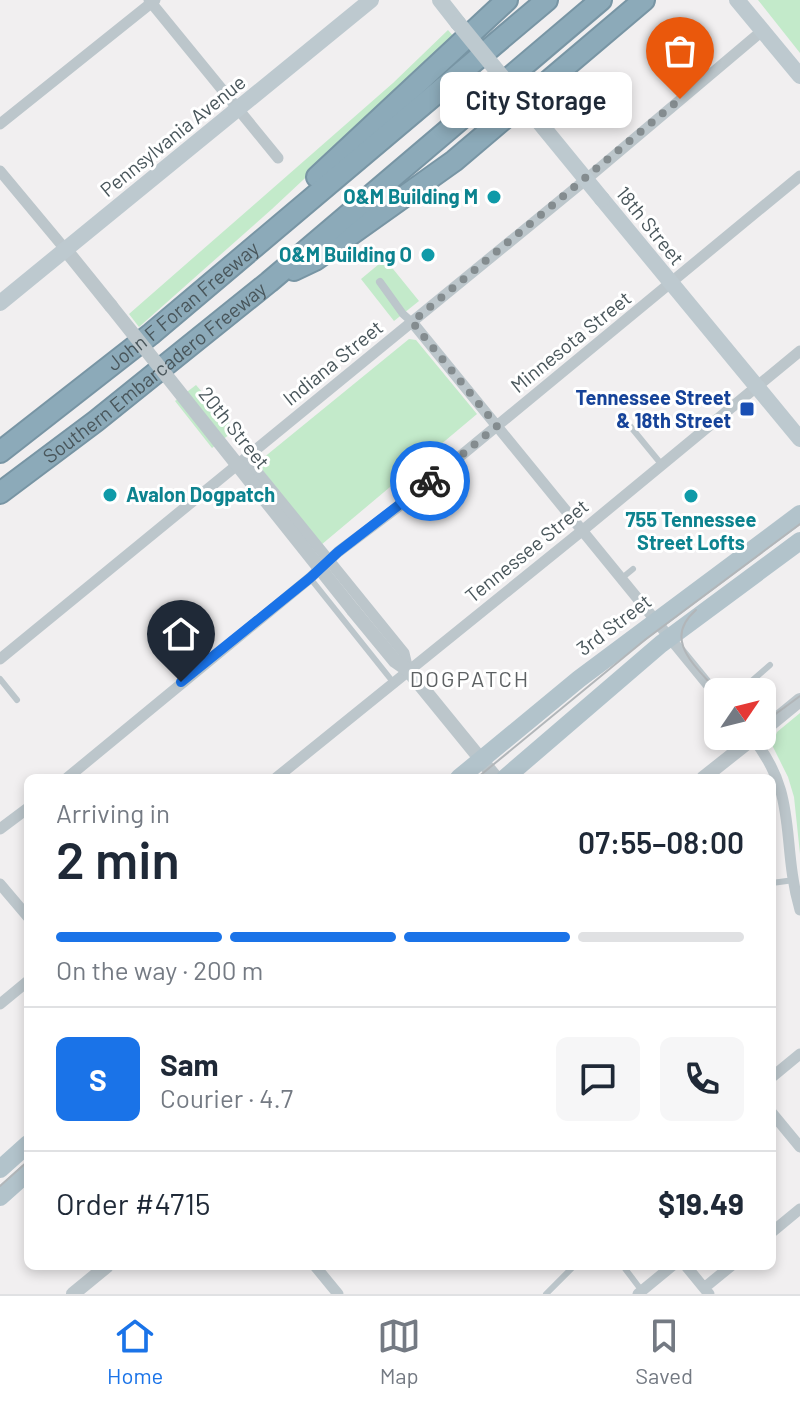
<!DOCTYPE html>
<meta charset="utf-8">
<style>
body{margin:0;font-family:Barlow,sans-serif;background:#f6f6f7;color:#1f2937;height:100vh;display:flex;flex-direction:column;font-size:30px;white-space:nowrap}
*{box-sizing:border-box;margin:0}
p{font-size:26px;color:#747a83}
.icon{flex:none;width:44px;height:44px;fill:none;stroke:currentColor;stroke-width:2;stroke-linecap:round;stroke-linejoin:round}
.map{position:relative;flex:1;overflow:hidden}
.drawer{position:absolute;left:24px;top:774px;width:752px;height:496px;display:flex;flex-direction:column;background:#fff;border-radius:12px;box-shadow:0 4px 12px #0003}
.drawer>*{flex:none}
.needle{width:52px;rotate:55deg}
.tools{position:absolute;left:704px;top:678px;display:grid;gap:16px}
.tools a{display:grid;place-items:center;width:72px;height:72px;border-radius:12px;background:#fff;box-shadow:0 4px 12px #0003;font-size:40px}
.pin{position:absolute;display:grid;place-items:center;width:68px;height:68px;color:#fff;margin:-82px -34px;border-radius:50% 50% 50% 0;rotate:-45deg;box-shadow:0 0 8px #0007}
.pin .icon{rotate:45deg}
.courier{position:absolute;display:grid;place-items:center;width:80px;height:80px;margin:-40px;border:6px solid #1a73e8;border-radius:50%;background:#fff;color:#222;box-shadow:0 2px 10px #0007}
.bubble{position:absolute;height:56px;border-radius:12px;background:#fff;box-shadow:0 4px 12px #0003;font-size:26px;font-weight:600;line-height:56px;text-align:center}
.summary em{font-style:normal;font-weight:600}
.summary div{display:flex;flex-direction:column-reverse}
.summary{display:flex;align-items:center;justify-content:space-between;height:136px;padding:0 32px}
h1{font-size:52px;font-weight:600;line-height:60px}
.bar{display:grid;grid-template-columns:repeat(4,1fr);gap:12px 8px;align-content:center;height:96px;padding:0 32px}
.bar i{height:10px;border-radius:6px;background:#e0e1e3}
.bar .on{background:#1a73e8}
.bar p{grid-column:span 4}
.line{display:flex;align-items:center;gap:20px;padding:0 32px;border-top:2px solid #e0e1e3}
.line div{flex:1}
.round{display:grid;place-items:center;flex:none;width:84px;height:84px;border-radius:12px;background:#f6f6f7}
.tab-bar{display:flex;justify-content:space-around;align-items:center;height:112px;border-top:2px solid #e0e1e3;background:#fff;font-size:22px;color:#747a83}
.tab-bar a{display:grid;justify-items:center;gap:4px}
.tab-bar .on{color:#1a73e8}
.map>svg:first-child{display:block}
.green{fill:#c3eaca}
.lines{fill:none;stroke-linecap:round;stroke-linejoin:round}
.motorway-casing{stroke:#7895a4;stroke-width:24}
.service{stroke:#bcc6cb;stroke-width:6}
.pedestrian{stroke:#bcc6cb;stroke-width:8}
.minor{stroke:#bcc6cb;stroke-width:11}
.tertiary{stroke:#bcc6cb;stroke-width:14}
.secondary{stroke:#bdc9cf;stroke-width:16}
.primary{stroke:#b2c3cb;stroke-width:18}
.motorway{stroke:#8caab9;stroke-width:20}
.tram{stroke:#b2b6b9;stroke-width:2}
.tertiary-bridge{stroke:#bcc6cb;stroke-width:14}
.secondary-bridge{stroke:#bdc9cf;stroke-width:16}
.done{stroke:#848c8f;stroke-width:8;stroke-dasharray:0 14.4}
.route{stroke:#1a73e8;stroke-width:10}
.culture-dot{fill:#0f9aa8;stroke:#fff;stroke-width:3}
.transit-dot{fill:#1a4fb4;stroke:#fff;stroke-width:3}
.labels{text-anchor:middle;stroke-width:6;stroke-linejoin:round;paint-order:stroke}
.street-label{font-size:20px;fill:#49565b;stroke:#fff}
.culture-label{font-size:20px;font-weight:bold;fill:#0d838f;stroke:#fff;text-anchor:end}
.transit-label{font-size:20px;font-weight:bold;fill:#164399;stroke:#fff;text-anchor:end}
.neighbourhood-label{font-size:22px;letter-spacing:2px;fill:#5d6163;stroke:#fff}
</style>
<div class="map">
<svg width="800" height="1294" viewBox="0 0 800 1294">
<rect width="100%" height="100%" fill="#f1eff0"/>
<path class="green" d="M758,0H800V53Z
M448,30L455,38L272,209L139,327L129,314L393,83Z
M385,259L419,301L394,321L361,279Z
M409,339L416,340L477,414L321,545L257,463Z
M196,385L235,430L212,448L175,401Z
M800,713V854L794,797L788,777L772,745L777,732Z"/>
<g class="lines">
<defs>
<g id="motorway">
<path d="M317,177L507,0"/>
<path d="M294,270L315,260L454,161L644,0"/>
<path id="s1" d="M0,452L151,334L547,0"/>
<path id="s2" d="M0,493L96,421L269,282L601,0"/>
</g>
</defs>
<use href="#motorway" class="motorway-casing"/>
<path class="service" d="M621,415L662,465
M310,578L393,682
M622,578L633,569
M0,679L17,700
M739,692L770,665
M772,883L794,880
M623,1266L642,1291
M546,1294L574,1266"/>
<path class="pedestrian" d="M380,282L403,314L412,322"/>
<path class="minor" d="M149,0L278,158
M0,124L155,0
M0,171L65,249
M412,322L718,697
M246,458L404,653L408,670
M0,659L589,177L762,31
M751,736C800,795 780,841 800,910
M67,778L310,578L338,552L406,501L800,176
M276,778L583,530L800,351
M0,829L28,808
M0,884L28,917
M0,1004L28,981
M772,1077L800,1054
M772,1113L800,1147
M772,1232L800,1209
M315,1266L338,1294
M686,1266L709,1294
M704,1288L731,1266
M638,1294L672,1266"/>
<path class="tertiary" d="M65,249L111,306
M353,610L395,661L408,670L496,778
M762,731L800,700
M703,778L756,736
M73,1294L107,1266"/>
<path class="secondary" d="M440,0L458,23
M737,0L800,76
M602,199L800,439
M0,303L371,0"/>
<path class="primary" d="M459,778L579,679L800,514
M505,778L661,644L800,541
M0,1169L28,1144
M0,1197L28,1172"/>
<use href="#motorway" class="motorway"/>
<path class="tram" d="M696,610C661,640 697,667 718,692
M762,724L800,696
M477,778L646,639L800,524
M0,1186L28,1161"/>
<path class="tertiary-bridge" d="M111,306L353,610"/>
<path class="secondary-bridge" d="M458,23L602,199"/>
</g>
<g class="lines">
<path class="done" d="M430,481L497,426L412,322L680,99"/>
<path class="route" d="M181,682L310,578L338,552L430,481"/>
</g>
<g class="culture-dot">
<circle cx="494" cy="197" r="8"/>
<circle cx="428" cy="255" r="8"/>
<circle cx="110" cy="495" r="8"/>
<circle cx="691" cy="496" r="8"/>
</g>
<rect class="transit-dot" x="739" y="401" width="16" height="16" rx="4"/>
<g class="labels">
<g class="street-label">
<text transform="translate(173 136) rotate(-39)" y="7">Pennsylvania Avenue</text>
<text transform="translate(650 226) rotate(51)" y="7">18th Street</text>
<text dy="7" stroke="none"><textPath href="#s1" startOffset="234">John F Foran Freeway</textPath></text>
<text transform="translate(571 342) rotate(-39)" y="7">Minnesota Street</text>
<text transform="translate(333 363) rotate(-39)" y="7">Indiana Street</text>
<text dy="7" stroke="none"><textPath href="#s2" startOffset="196">Southern Embarcadero Freeway</textPath></text>
<text transform="translate(234 428) rotate(51)" y="7">20th Street</text>
<text transform="translate(527 551) rotate(-39)" y="7">Tennessee Street</text>
<text transform="translate(614 625) rotate(-37)" y="7">3rd Street</text>
</g>
<g class="culture-label">
<text x="478" y="204">O&amp;M Building M</text>
<text x="412" y="262">O&amp;M Building O</text>
<text x="126" y="502" text-anchor="start">Avalon Dogpatch</text>
<text x="691" y="527" text-anchor="middle">755 Tennessee<tspan x="691" dy="23">Street Lofts</tspan></text>
</g>
<g class="transit-label">
<text x="731" y="405">Tennessee Street<tspan x="731" dy="23">&amp; 18th Street</tspan></text>
</g>
<g class="neighbourhood-label">
<text x="470" y="687">DOGPATCH</text>
</g>
</g>
</svg>
<div class="tools">
<a><svg class="needle" viewBox="-14 -14 28 28"><path d="M0-13l5 13h-10z" fill="#e53935"/><path d="M0 13l5-13h-10z" fill="#747a83"/></svg></a>
</div>
<div class="pin" style="left:680px;top:99px;background:#ea580c"><svg class="icon" aria-label="bag" viewBox="0 0 24 24"><path d="M5 8h14l-1 12H6zM9 8a3 3 0 0 1 6 0"/></svg></div>
<div class="pin" style="left:181px;top:682px;background:#1f2937"><svg class="icon" aria-label="home" viewBox="0 0 24 24"><path d="M3 11l9-7 9 7M6 9v11h12V9"/></svg></div>
<div class="courier" style="left:430px;top:481px"><svg class="icon" aria-label="bike" viewBox="0 0 24 24"><circle cx="6" cy="16" r="4"/><circle cx="18" cy="16" r="4"/><path d="M6 16l4-8h5l3 8M10 8l3 8H6M13 5h3"/></svg></div>
<div class="bubble" style="left:440px;top:72px;width:192px">City Storage</div>
<section class="drawer">
<div class="summary"><div><h1>2 min</h1><p>Arriving in</p></div><em>07:55–08:00</em></div>
<div class="bar"><i class="on"></i><i class="on"></i><i class="on"></i><i></i><p>On the way · 200 m</p></div>
<div class="line" style="height:144px"><b class="round" style="background:#1a73e8;color:#fff">S</b><div><b>Sam</b><p>Courier · 4.7</p></div><a class="round"><svg class="icon" aria-label="chat" viewBox="0 0 24 24"><path d="M4 5h16v11H9l-5 4z"/></svg></a><a class="round"><svg class="icon" aria-label="phone" viewBox="0 0 24 24"><path d="M5 4h4l2 5-3 2q2 4 5 5l2-3 5 2v4C11 20 4 13 5 4z"/></svg></a></div>
<div class="line" style="height:104px"><div>Order #4715</div><b>$19.49</b></div>
</section>
</div>
<nav class="tab-bar">
<a class="on"><svg class="icon" aria-label="home" viewBox="0 0 24 24"><path d="M3 11l9-7 9 7M6 9v11h12V9"/></svg>Home</a>
<a><svg class="icon" aria-label="map" viewBox="0 0 24 24"><path d="M3 6l6-2 6 2 6-2v14l-6 2-6-2-6 2zM9 4v14M15 6v14"/></svg>Map</a>
<a><svg class="icon" aria-label="saved" viewBox="0 0 24 24"><path d="M7 4h10v16l-5-4-5 4z"/></svg>Saved</a>
</nav>
